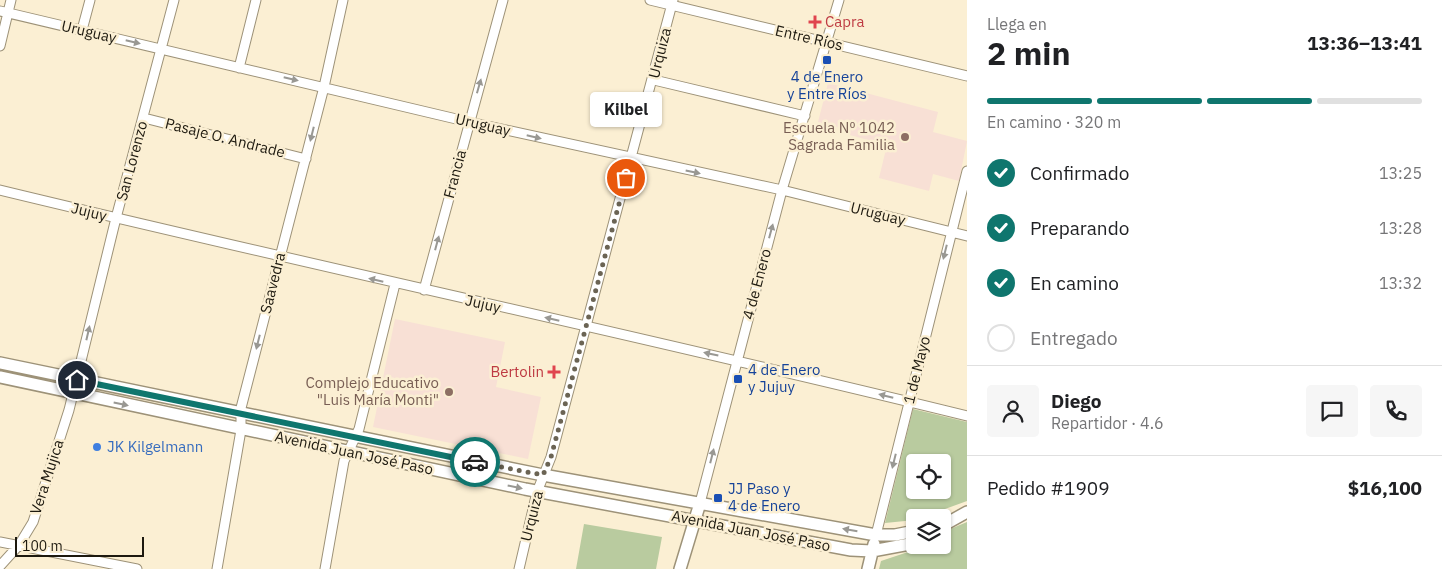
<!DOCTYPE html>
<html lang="es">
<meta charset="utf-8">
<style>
body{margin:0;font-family:"IBM Plex Sans",sans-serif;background:#f6f6f6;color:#202124;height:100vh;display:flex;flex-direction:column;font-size:19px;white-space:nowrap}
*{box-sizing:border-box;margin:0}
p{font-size:16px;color:#757577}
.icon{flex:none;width:28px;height:28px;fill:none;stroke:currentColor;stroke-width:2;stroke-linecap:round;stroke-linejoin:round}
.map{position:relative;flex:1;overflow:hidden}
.details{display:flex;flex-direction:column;background:#fff;width:475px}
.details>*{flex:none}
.tools{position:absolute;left:906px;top:454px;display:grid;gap:10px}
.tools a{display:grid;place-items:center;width:45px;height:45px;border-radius:5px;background:#fff;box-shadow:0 1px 4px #0004;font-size:25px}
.scale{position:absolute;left:15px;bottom:12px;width:129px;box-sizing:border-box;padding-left:5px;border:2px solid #1d190f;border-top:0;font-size:14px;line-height:18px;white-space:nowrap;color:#1d190f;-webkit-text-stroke:4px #fbefd3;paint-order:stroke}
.pin{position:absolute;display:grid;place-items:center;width:42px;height:42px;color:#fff;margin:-21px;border:2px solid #fff;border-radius:50%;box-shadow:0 1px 5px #0007}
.courier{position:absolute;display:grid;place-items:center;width:50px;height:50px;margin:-25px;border:4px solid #0f766e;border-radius:50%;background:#fff;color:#222;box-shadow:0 1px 6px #0007}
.bubble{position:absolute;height:35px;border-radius:5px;background:#fff;box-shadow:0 1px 4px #0004;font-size:16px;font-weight:700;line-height:35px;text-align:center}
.overview em{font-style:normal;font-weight:700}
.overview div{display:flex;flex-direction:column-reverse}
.overview{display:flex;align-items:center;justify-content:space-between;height:85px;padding:0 20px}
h1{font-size:32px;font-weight:700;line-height:38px}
.bar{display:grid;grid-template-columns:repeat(4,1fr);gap:8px 5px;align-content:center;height:60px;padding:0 20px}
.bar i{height:6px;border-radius:4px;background:#e0e0e0}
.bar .on{background:#0f766e}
.bar p{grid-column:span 4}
.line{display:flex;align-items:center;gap:12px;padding:0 20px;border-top:1px solid #e0e0e0}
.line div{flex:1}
.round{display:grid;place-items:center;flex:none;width:52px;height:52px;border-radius:5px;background:#f6f6f6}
ol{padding:0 20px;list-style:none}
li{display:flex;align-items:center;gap:15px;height:55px}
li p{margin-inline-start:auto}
li .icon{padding:5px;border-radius:50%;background:#0f766e;color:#fff;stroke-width:4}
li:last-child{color:#757577}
li i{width:28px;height:28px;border:2px solid #e0e0e0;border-radius:50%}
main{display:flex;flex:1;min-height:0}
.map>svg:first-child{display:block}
.education{fill:#f8e0d5}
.green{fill:#b9cb9f;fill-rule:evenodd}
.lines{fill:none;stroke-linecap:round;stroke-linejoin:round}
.minor-casing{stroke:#9d9278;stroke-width:11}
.major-casing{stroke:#9d9278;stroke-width:14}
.minor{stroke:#fff;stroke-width:9}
.major{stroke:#fff;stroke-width:11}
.oneway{fill:#999893}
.done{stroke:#6b6454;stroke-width:5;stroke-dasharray:0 9}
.route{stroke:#0f766e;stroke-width:6}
.health-dot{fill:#e0444e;stroke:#fbefd3;stroke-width:2}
.transit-dot{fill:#1a4fb4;stroke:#fbefd3;stroke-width:2}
.education-dot{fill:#8d6e63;stroke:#fbefd3;stroke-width:2}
.shop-dot{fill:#3f7fe0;stroke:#fbefd3;stroke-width:2}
.labels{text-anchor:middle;stroke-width:5;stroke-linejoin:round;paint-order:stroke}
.health-label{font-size:15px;fill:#be3a42;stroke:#fbefd3;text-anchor:start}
.street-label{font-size:15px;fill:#1d190f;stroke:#fbefd3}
.transit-label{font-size:15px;fill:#164399;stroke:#fbefd3;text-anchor:start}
.education-label{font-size:15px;fill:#785e54;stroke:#fbefd3;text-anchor:end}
.shop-label{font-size:15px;fill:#366cbe;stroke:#fbefd3;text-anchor:start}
</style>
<main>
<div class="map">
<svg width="967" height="569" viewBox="0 0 967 569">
<rect width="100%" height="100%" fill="#fbefd3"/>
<path class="education" d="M828,83L938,112L933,132L967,141L959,181L933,174L929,191L879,178L887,145L842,133L843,129L818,122Z
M395,319L505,342L496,387L541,397L528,459L373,427Z"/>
<path class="green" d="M913,409L967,422V501L923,517L915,518V520L885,523ZM942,462V490H915V462Z
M967,522V569H879L881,561L914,550L922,545H942L943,532Z
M584,524L662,537L656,569H576Z"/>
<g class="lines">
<defs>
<path id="minor" d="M650,0L967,76
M0,11L469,122L782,190L967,236
M82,30L90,0
M0,46L11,0
M239,68L256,0
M654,80L805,116
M144,118L306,159
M0,190C322,268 646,337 967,416
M424,290L503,0
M700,503L782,190L839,0
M876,535L967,171
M0,542L137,569
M0,566L19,545L33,522L69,410L116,218L174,0
M217,569L241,430V408L324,87L343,0
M325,569L344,461L359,429L395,284
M519,569L537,492L551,457L673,0"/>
<path id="major" d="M0,363L543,475L876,535H895L915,531
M0,377L525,489L851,550L872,551L915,543
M942,526L967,512
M680,569L700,503
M868,569L874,544"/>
</defs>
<use href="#minor" class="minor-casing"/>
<use href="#major" class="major-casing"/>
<use href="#minor" class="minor"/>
<use href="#major" class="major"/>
</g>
<defs><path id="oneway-solid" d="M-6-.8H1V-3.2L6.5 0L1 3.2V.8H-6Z" transform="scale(1.25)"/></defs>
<g class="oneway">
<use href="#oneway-solid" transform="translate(133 42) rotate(13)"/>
<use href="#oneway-solid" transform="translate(291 79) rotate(13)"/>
<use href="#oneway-solid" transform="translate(479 86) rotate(-74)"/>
<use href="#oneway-solid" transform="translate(312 134) rotate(104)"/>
<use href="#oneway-solid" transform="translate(534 137) rotate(13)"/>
<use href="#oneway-solid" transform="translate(693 172) rotate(12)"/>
<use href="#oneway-solid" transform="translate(771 231) rotate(-75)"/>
<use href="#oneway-solid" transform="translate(437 243) rotate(-75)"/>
<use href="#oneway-solid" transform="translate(945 252) rotate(104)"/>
<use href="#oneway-solid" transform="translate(376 280) rotate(-167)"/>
<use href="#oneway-solid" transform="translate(552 319) rotate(-167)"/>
<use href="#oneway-solid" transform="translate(88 333) rotate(-77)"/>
<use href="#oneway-solid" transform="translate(258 342) rotate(104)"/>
<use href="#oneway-solid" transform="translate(711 354) rotate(-168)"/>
<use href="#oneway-solid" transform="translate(886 396) rotate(-166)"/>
<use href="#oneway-solid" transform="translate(121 404) rotate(12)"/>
<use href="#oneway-solid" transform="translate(712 456) rotate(-76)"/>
<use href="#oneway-solid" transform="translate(894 461) rotate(104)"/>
<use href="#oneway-solid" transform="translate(515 487) rotate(12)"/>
<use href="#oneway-solid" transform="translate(850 530) rotate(-170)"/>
</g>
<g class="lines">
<path class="done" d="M475,462L543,475L551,457L626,178"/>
<path class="route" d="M77,380L475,462"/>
</g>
<g class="health-dot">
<path d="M812.5 14.5h5v5h5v5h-5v5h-5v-5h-5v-5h5z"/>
<path d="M551.5 364.5h5v5h5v5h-5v5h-5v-5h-5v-5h5z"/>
</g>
<g class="transit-dot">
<rect x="822" y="55" width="10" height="10" rx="2.5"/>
<rect x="733" y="374" width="10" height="10" rx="2.5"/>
<rect x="713" y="493" width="10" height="10" rx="2.5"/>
</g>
<g class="education-dot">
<circle cx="905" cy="137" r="5"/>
<circle cx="449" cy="392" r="5"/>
</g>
<circle class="shop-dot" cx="97" cy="447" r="5"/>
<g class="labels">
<g class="health-label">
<text x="825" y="27">Capra</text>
<text x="544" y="377" text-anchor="end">Bertolin</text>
</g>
<g class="street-label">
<text transform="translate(89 32) rotate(13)" y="5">Uruguay</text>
<text transform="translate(809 38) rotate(13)" y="5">Entre Ríos</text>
<text transform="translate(660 53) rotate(-76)" y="5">Urquiza</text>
<text transform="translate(483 125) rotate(13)" y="5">Uruguay</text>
<text transform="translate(225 138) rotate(14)" y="5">Pasaje O. Andrade</text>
<text transform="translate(132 161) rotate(-75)" y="5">San Lorenzo</text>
<text transform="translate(455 174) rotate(-75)" y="5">Francia</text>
<text transform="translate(89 212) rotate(14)" y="5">Jujuy</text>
<text transform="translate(878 214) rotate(14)" y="5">Uruguay</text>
<text transform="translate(273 283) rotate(-76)" y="5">Saavedra</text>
<text transform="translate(757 284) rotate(-75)" y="5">4 de Enero</text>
<text transform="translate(483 304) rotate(13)" y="5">Jujuy</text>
<text transform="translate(917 370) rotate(-76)" y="5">1 de Mayo</text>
<text transform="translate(354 453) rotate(12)" y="5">Avenida Juan José Paso</text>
<text transform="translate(47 477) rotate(-72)" y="5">Vera Mujica</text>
<text transform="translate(532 516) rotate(-76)" y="5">Urquiza</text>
<text transform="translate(751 531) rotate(11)" y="5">Avenida Juan José Paso</text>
</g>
<g class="transit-label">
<text x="827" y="82" text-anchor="middle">4 de Enero<tspan x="827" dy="17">y Entre Ríos</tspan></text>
<text x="748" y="375">4 de Enero<tspan x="748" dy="17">y Jujuy</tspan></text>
<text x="728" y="494">JJ Paso y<tspan x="728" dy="17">4 de Enero</tspan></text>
</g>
<g class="education-label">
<text x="895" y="133">Escuela Nº 1042<tspan x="895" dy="17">Sagrada Familia</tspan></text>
<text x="439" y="388">Complejo Educativo<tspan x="439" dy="17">"Luis María Monti"</tspan></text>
</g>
<g class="shop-label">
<text x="107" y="452">JK Kilgelmann</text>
</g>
</g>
</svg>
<div class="tools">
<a><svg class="icon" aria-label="locate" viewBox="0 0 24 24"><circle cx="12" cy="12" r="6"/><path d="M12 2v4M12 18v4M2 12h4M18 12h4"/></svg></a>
<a><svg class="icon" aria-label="layers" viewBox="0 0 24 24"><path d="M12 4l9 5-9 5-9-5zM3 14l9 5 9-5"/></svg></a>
</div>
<div class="scale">100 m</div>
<div class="pin" style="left:626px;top:178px;background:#ea580c"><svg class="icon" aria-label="bag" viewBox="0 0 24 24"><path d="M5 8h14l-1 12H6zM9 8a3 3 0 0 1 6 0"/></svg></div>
<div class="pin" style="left:77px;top:380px;background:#1f2937"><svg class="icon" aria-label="home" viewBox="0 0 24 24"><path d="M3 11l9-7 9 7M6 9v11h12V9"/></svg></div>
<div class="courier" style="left:475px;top:462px"><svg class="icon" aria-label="car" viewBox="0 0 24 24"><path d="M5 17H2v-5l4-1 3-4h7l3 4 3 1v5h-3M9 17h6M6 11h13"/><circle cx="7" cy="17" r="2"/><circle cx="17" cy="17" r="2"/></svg></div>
<div class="bubble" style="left:590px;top:92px;width:72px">Kilbel</div>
</div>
<section class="details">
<div class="overview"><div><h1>2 min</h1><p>Llega en</p></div><em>13:36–13:41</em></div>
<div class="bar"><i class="on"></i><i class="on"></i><i class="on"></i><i></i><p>En camino · 320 m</p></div>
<ol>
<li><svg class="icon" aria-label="check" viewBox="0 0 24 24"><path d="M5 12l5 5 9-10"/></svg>Confirmado<p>13:25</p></li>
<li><svg class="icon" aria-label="check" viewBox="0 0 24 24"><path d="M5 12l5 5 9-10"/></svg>Preparando<p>13:28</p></li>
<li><svg class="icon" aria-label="check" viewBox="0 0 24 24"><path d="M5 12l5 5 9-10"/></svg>En camino<p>13:32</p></li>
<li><i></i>Entregado</li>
</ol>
<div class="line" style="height:90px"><a class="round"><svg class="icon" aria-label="person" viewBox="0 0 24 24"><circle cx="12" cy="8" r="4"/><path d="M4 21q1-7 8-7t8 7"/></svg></a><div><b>Diego</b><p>Repartidor · 4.6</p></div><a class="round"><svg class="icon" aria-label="chat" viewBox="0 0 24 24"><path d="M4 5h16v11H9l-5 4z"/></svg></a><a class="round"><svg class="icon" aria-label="phone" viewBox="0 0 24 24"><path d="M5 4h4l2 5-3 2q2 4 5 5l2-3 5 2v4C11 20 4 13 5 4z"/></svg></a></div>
<div class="line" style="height:65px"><div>Pedido #1909</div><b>$16,100</b></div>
</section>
</main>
